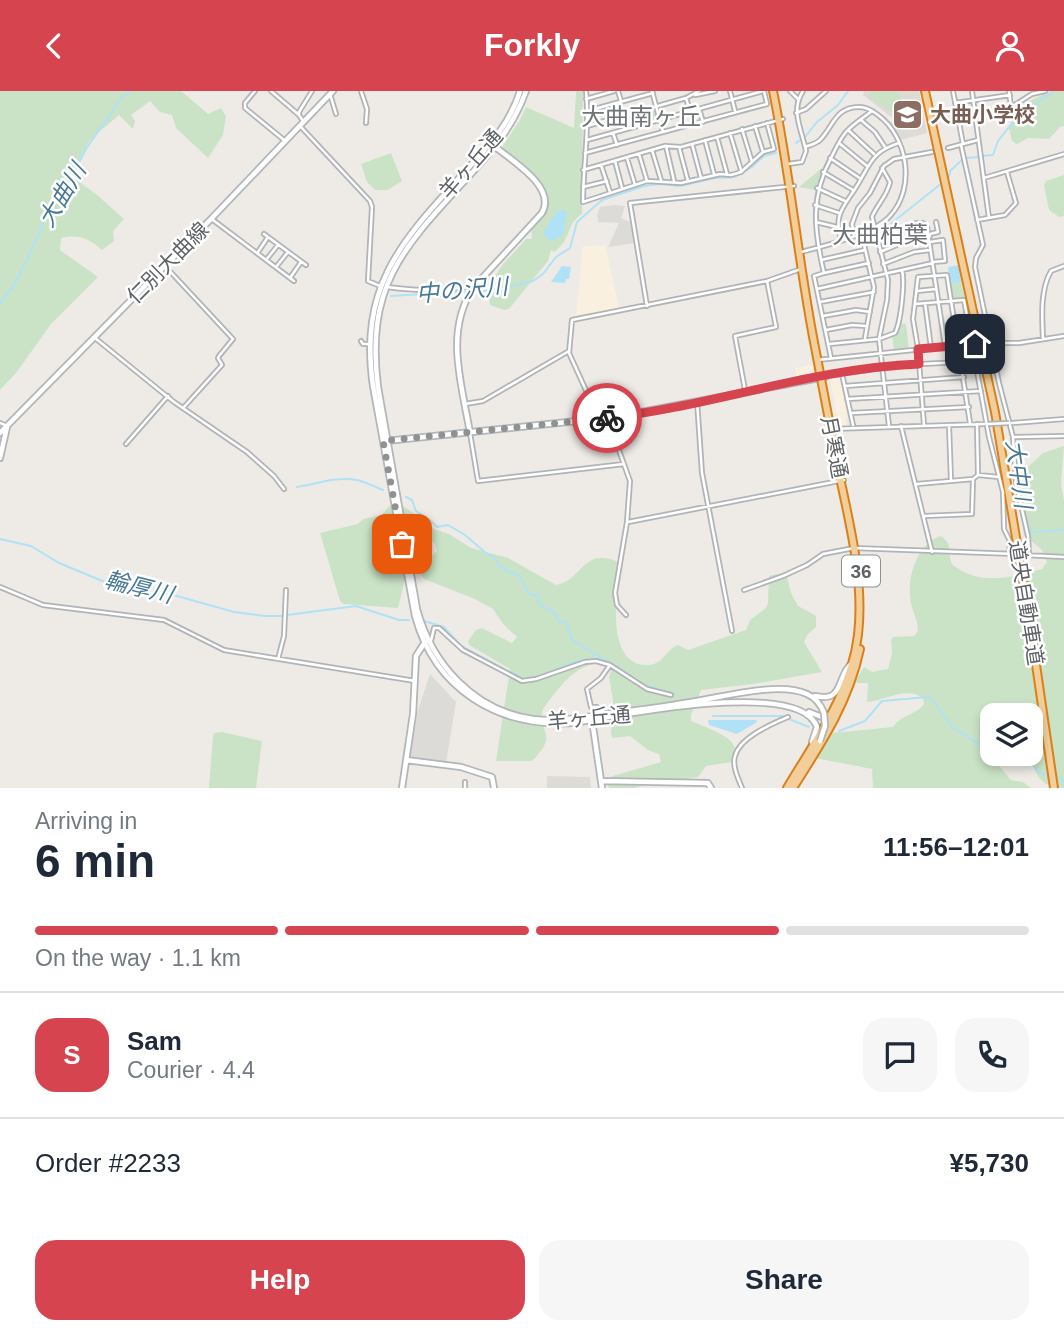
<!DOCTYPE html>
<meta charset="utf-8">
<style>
body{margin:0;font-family:Arial,"Noto Sans JP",sans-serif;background:#f6f6f7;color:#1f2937;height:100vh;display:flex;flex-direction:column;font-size:26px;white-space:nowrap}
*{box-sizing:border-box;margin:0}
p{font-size:23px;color:#747a83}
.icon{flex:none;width:38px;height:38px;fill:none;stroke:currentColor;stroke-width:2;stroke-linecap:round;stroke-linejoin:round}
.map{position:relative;height:697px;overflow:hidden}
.panel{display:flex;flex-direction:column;background:#fff;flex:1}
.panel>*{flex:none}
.controls{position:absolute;left:980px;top:612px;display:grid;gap:14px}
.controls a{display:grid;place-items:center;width:63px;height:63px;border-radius:14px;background:#fff;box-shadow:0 4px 10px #0003;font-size:35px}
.pin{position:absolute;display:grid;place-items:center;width:60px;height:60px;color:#fff;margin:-30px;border-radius:14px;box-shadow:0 4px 10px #0006}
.courier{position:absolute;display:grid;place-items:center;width:70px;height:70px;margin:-35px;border:5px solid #d6444f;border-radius:50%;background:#fff;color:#222;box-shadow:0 2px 9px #0007}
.head em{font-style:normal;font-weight:700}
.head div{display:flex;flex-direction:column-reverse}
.head{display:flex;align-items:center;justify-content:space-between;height:119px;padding:0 35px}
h1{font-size:46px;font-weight:700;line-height:52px}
.bar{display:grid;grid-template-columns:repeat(4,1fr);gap:10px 7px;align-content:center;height:84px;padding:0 35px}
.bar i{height:9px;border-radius:5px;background:#e0e1e3}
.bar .active{background:#d6444f}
.bar p{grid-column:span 4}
.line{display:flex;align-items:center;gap:18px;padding:0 35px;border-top:2px solid #e0e1e3}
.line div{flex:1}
.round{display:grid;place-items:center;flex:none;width:74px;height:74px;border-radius:21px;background:#f6f6f7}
.button{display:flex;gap:14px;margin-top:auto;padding:14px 35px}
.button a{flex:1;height:80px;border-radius:21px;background:#d6444f;color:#fff;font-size:28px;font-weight:700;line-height:80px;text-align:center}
.button a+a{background:#f6f6f7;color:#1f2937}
header{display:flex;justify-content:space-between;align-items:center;height:91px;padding:0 35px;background:#d6444f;color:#fff;font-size:32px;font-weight:700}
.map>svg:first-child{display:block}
.commercial{fill:#faf0df}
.industrial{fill:#dddbd8}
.education{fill:#dedbd4}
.green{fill:#cae3c6}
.water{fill:#afe2f6}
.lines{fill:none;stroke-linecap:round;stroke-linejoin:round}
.stream{stroke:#afe2f6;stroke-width:2}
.street-casing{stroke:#b1b4b7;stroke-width:6}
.secondary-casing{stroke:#b2b6b9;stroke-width:8}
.highway-casing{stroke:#db8019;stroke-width:10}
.street{stroke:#fff;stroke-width:2.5}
.secondary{stroke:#fff;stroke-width:4.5}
.highway{stroke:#f1ce9a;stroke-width:6}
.street-bridge-casing{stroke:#b1b4b7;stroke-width:6;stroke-linecap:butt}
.secondary-bridge-casing{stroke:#b2b6b9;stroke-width:8;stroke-linecap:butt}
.street-bridge{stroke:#fff;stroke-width:2.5}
.secondary-bridge{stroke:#fff;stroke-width:4.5}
.done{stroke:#909292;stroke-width:7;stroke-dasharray:0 12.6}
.route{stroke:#d6444f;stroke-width:9}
.labels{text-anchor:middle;stroke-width:5;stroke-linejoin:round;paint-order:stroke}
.shield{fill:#fff;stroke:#8e9193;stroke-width:2}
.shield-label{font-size:19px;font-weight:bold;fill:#5e6265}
.education-label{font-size:21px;font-weight:bold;fill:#785e54;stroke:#fff;text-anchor:start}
.street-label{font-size:21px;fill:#5e6265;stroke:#fff}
.water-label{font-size:23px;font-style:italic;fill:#477996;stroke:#fff}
.quarter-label{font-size:24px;fill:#6f7477;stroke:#fff}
</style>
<header><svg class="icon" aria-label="back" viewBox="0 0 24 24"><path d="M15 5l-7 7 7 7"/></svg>Forkly<svg class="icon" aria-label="person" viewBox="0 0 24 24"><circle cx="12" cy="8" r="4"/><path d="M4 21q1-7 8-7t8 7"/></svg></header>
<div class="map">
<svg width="1064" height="697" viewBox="0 0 1064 697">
<rect width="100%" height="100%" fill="#eeebe6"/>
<path class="commercial" d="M605,154L619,217L576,224L583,155Z
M814,273L815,283L797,287L795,277Z
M841,287L849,325L845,326L847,335H839L830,288Z"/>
<path class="industrial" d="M615,114L625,115L621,127L632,132L635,152L608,156L619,132L598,131L597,124L600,116Z
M430,583L456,611L446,672L413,668L410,665L418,619Z
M547,685L590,686L591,697H547Z"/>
<path class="education" d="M864,0H919L927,42L900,49L890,32L895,29L863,4Z"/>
<path class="green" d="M0,0H181L208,23L221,17L226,25L223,44L208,67L176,37L172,24L160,21L150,10L131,24L135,30L133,38L119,24L90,49L71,85L96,103L124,128L113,140L114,150L102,159C89,147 78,143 61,147L60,159L98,186L51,233L16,282L0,299Z
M576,0H583L582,123C565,134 573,147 554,161L551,159L548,170L509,218L504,219L490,214C485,186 509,168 526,148H532L531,137C568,100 531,83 502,58V56L520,29L526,16L574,37Z
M869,0H898L905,21L894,23L869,5Z
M1050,0H1064V35L1060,36L1049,48L1028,47L1017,53L1012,50L1009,37L1015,17Z
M656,15L660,28L636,35L632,22Z
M391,62L402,90L388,99H375L367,91L361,73Z
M823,76L815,99L799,96Z
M1064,84V125L1059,126L1049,119L1044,94L1046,90Z
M961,191L965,208L951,210L948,193Z
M898,232L906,233L909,259L894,260L892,244Z
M1064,355L1061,393L1064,409V697C1024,697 1031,652 1031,625H992V646L986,647L981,653L1011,689L1023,691L1031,697H873L872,678L815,667L832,642L893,636C901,624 916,624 924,613L923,607C905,595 886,610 867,611L868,592H857L856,589L864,576L872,581L888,578L892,562L891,549L893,546L914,545L918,540C918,530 913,522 911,513C906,487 916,455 940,445C954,452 947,462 952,473C979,496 1012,486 1042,478L1047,471L1042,459L1024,444L1016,387L1043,362Z
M398,411L434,438L449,443L471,457L508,467L556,494C583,489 583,455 618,471L621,476C615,502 606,576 648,574C663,574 665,559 678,554L688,559L746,539L750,529L766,517L768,512L769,485L786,481L791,502L798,515L816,525V536L808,543L804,551L822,581L753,593L701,599L691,624V630C702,635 727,643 733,653C737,659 733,666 732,671L706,675L698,686L671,691L661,689L634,697H609L606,687L661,671L659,663L648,659L630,645L613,647L611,643L613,610L609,586L611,579L603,572C576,571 557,599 543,618C536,642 561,641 532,670H496L510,578L469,554L468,550L476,539L482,537L512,552L517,546L503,533L493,518L475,508L424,488L419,478L437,460L435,453L401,429H395L393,433L406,484L398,517L344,513L340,510L320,442L358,433L363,428L382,424L388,416Z
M222,641L262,650L256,697H209L213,645L214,642Z"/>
<path class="water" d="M558,119L567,120L563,144L551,150L545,146L544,140Z
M959,174L961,191L950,193L948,176Z
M562,175L571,176L569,188H566L565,192L551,191Z
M708,629H756L757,631L737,643L709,634Z"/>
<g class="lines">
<path class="stream" d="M796,52L805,46L817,31L838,14L848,0
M982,65L993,64L998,50L1012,32C1027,32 1026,26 1034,15C1039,9 1048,5 1054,0
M966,67L979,66
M949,86L950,80L962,69
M883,139L942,92
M391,205L495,199L533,190L543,183L556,166L570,157L577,131L602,109L644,95L659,93L680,95L715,87L735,86L752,76L764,65L776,62
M0,212L13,196L28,167L52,112L71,87L86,58L122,6L131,0
M1012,334L1019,398
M297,396C316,393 337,385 357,389C366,391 375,396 383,399
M406,406L412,409L416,420L430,429L437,436L448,434L465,444L487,463L494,466L500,476L519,485L529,503L539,505L538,512C548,521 553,515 558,530L566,531L572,549L606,570
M1025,427L1031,441L1064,439
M0,448L31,455L59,472L117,496L140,497L156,504L170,503L234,521L265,525H283
M287,524L356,515L399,529H409
M424,530L444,536L461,555L525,589
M540,585C558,578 585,563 604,569C616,573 627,583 637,590
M642,593L674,603
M713,625H782
M789,628L809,636
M839,640L865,630L882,610L928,606L936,613L951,635L980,654L982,655V642L986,640L992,642
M1025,663C1038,682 1039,686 1062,687L1064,693"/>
<defs>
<path id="street" d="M255,0L245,12V17L284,49
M271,0L299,24
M361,0L367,18L366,32
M586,0C590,37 583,74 583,111L647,90L681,92L720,83L731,84L741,81L763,61L774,58L767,32
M618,0L621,10
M652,0L663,41
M730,0L735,20
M790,0L798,8
M953,0L963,53
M972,0L989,127
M1009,0L1011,16
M330,3L336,23
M695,4L715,0
M686,7L690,20
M586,8L614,0
M955,12L1010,4
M612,14L616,26
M699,18L703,31
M587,20L653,2
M796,22L806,18L826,0
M627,23L631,36
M975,26L1002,22L1032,3L1045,0
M861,29L875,41L885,56
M303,30L299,24V21L312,0
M300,35L370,110L372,116L368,190L380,195
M587,35L686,7L699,0
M755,35L763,61
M742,38L752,71
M848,39L874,63
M613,42L617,54
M730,42L741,79
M717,46L727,83
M587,49L763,0
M705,49L714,83
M839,52L867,75
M692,53L701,87
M961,54L983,154L976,167L975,176L999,292L1013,346L1016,392L1028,445L1029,464
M666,55L674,90
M679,56L688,90
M948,57L978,49
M652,59L661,89
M585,62L767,13L764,0
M639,63L647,90
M627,67L635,94
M830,67L861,88
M615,70L622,97
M788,73L802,71L806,60C802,39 790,20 803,0
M601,74L610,101
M882,77L890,91C887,106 877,113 872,126L888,189L887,209L879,248L889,335
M583,79L665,55L681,56L783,28
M823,81L853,99
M984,87L1064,63
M583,96L607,90
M817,97L845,110
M815,114L839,122
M213,129L294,190
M977,129L1005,124L1016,112L1007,81
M816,131L837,136
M861,141L874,196L865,247
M264,143L306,174
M930,143L938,141L936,131
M854,144L852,133L858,117L870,102L884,75L894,68L932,61
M841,149C834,124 842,118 855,98C870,75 870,61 899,52
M877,150L916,132H923L927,136L945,255
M930,151L943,149L945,170L932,171
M258,161L268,146
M801,161C825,155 874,143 890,125C916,97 908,46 878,24C873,20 866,16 859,16C835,16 833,36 820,49C816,53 810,54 805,56
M880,161L904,151L930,145
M266,169L278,154
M821,169L865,159
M883,173L914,161L930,159
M165,175L233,248L219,265L218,267L222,274L184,316
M276,176L288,161
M824,182L869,172
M290,187L301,171
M387,196C417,200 444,201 474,194
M817,198L933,172
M917,200L936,198
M820,211L874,201
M925,212L931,257
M915,213L964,209L989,346L1003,401L1004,438L1009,448L1010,463
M647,215L630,112L794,95
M823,225L856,219L870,221
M826,239L852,234L866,235
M95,247L174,311L247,361L274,385L284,398
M1043,248C1042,226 1040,199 1051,180L1064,175
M361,250L363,253H370
M994,252H1019L1064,245
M829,253L879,248L895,242C901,231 905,191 902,179
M831,267L814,185L824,182C814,139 810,105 832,65C836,57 840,48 846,41C853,33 863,27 872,20
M817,269L971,253
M842,283L853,334
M826,285L902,274L961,271
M845,295L964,286
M745,299L735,245L776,236L767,190
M847,308L981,300
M697,310L702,382L732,540
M465,313L483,310L569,260
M851,322L969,316
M0,332L7,335
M1012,332L1064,328
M977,333L978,384
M924,334L918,258L913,228L918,186L947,184L970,332
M949,334L951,390
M901,335L932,461
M830,338L984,333
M470,342L478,390L624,373
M1013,346L1064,345
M126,353L168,305
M917,393L973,388L978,384L999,386
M924,425L972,423L973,388
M628,431L844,389
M1025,464L1064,466
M0,496L43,514L164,529L224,559L415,590
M744,499L783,485L807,474L823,463L854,457L1015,463
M626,524L617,514L615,502L627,431L630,390L616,351L599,328L569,262L572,229L767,190L801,178
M431,550L434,537H439L463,559L522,590L536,588L585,571L596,570L610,574L647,598L671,604
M278,568L284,545L286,499
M600,623L597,616H591L587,598L601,587L610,574
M465,697V691
M742,697C738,687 732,675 735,665C740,646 772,633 788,626"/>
<path id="secondary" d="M520,0C511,30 491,53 470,75C405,147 358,191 373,295L415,525C435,599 499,637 573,632C615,626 799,586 817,636L812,651
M526,0C514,34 494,58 470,84C405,155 365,192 378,296L417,518C432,573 474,620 533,628C558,631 583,626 607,623C639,619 671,615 702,609C731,604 780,591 807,603C816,607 821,614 824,622
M0,342L211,128L333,0
M470,342C462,294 444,241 473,197L542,122C557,96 511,69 494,55
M386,350L615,326L825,286
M0,367L7,336
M815,605C845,612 836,585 852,572
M809,621L827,628
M592,629L602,697
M406,669L461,676L492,686L494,697
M602,690L708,692L711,697
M402,697L413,623L416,565L425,551"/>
<path id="highway" d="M773,0C790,83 798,168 814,251C823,296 831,342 840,387C851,438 864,492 858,544C851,602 816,648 787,697
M925,0L995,321L1027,512L1054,697
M793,697C821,653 849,611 860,558"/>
</defs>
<use href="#street" class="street-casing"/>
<use href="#secondary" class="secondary-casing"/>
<use href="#highway" class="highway-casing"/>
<use href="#street" class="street"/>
<use href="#secondary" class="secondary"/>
<use href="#highway" class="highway"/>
<defs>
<path id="street-bridge" d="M975,253L990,252
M988,333L1009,332"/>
<path id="secondary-bridge" d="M820,650L825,635L824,622"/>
</defs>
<use href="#street-bridge" class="street-bridge-casing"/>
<use href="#secondary-bridge" class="secondary-bridge-casing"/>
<use href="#street-bridge" class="street-bridge"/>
<use href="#secondary-bridge" class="secondary-bridge"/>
</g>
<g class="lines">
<path class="done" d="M402,453L383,350L607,327"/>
<path class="route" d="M607,327C712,315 814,277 919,273L918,258L975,253"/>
</g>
<defs>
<symbol id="school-square" viewBox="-11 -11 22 22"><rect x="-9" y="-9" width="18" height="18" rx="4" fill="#8d6e63" stroke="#fff"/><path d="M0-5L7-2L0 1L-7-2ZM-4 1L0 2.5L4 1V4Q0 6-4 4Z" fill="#fff"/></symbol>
</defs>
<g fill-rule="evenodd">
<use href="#school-square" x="890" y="6" width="35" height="35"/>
</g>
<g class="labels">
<rect class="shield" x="842" y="464.5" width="38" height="31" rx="5"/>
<g class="shield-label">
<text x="861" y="487">36</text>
</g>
<g class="education-label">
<text x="930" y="31">大曲小学校</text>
</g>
<g class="street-label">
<text transform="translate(471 73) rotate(-49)" y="7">羊ヶ丘通</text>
<text transform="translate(168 172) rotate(-45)" y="7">仁別大曲線</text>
<text transform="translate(834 356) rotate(79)" y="7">月寒通</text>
<text transform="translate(1026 512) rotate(81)" y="7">道央自動車道</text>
<text transform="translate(589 627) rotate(-5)" y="7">羊ヶ丘通</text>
</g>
<g class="water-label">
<text transform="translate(62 104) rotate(-59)" y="8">大曲川</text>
<text transform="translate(462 199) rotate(-5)" y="8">中の沢川</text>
<text transform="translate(1019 383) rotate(82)" y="8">大中川</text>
<text transform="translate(139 496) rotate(14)" y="8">輪厚川</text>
</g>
<g class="quarter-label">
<text x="641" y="34">大曲南ヶ丘</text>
<text x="880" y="152">大曲柏葉</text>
</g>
</g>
</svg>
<div class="controls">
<a><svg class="icon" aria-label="layers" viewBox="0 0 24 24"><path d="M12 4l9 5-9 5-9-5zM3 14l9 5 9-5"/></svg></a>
</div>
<div class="pin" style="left:402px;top:453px;background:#ea580c"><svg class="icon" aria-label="bag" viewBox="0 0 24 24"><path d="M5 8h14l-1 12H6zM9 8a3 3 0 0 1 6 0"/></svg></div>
<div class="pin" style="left:975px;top:253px;background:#1f2937"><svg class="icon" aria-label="home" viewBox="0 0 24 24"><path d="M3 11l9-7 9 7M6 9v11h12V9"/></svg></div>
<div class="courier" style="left:607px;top:327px"><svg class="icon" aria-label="bike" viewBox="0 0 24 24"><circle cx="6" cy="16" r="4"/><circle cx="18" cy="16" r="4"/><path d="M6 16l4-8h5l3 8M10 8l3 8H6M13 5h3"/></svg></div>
</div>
<section class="panel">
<div class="head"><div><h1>6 min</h1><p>Arriving in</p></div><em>11:56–12:01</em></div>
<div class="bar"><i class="active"></i><i class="active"></i><i class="active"></i><i></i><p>On the way · 1.1 km</p></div>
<div class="line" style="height:126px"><b class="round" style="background:#d6444f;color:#fff">S</b><div><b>Sam</b><p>Courier · 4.4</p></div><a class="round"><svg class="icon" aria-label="chat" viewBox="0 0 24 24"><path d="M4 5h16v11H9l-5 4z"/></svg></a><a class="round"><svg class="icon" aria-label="phone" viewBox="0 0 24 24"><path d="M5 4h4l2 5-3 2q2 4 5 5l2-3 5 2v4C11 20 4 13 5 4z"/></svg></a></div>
<div class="line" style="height:91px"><div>Order #2233</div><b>¥5,730</b></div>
<div class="button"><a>Help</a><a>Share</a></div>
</section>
